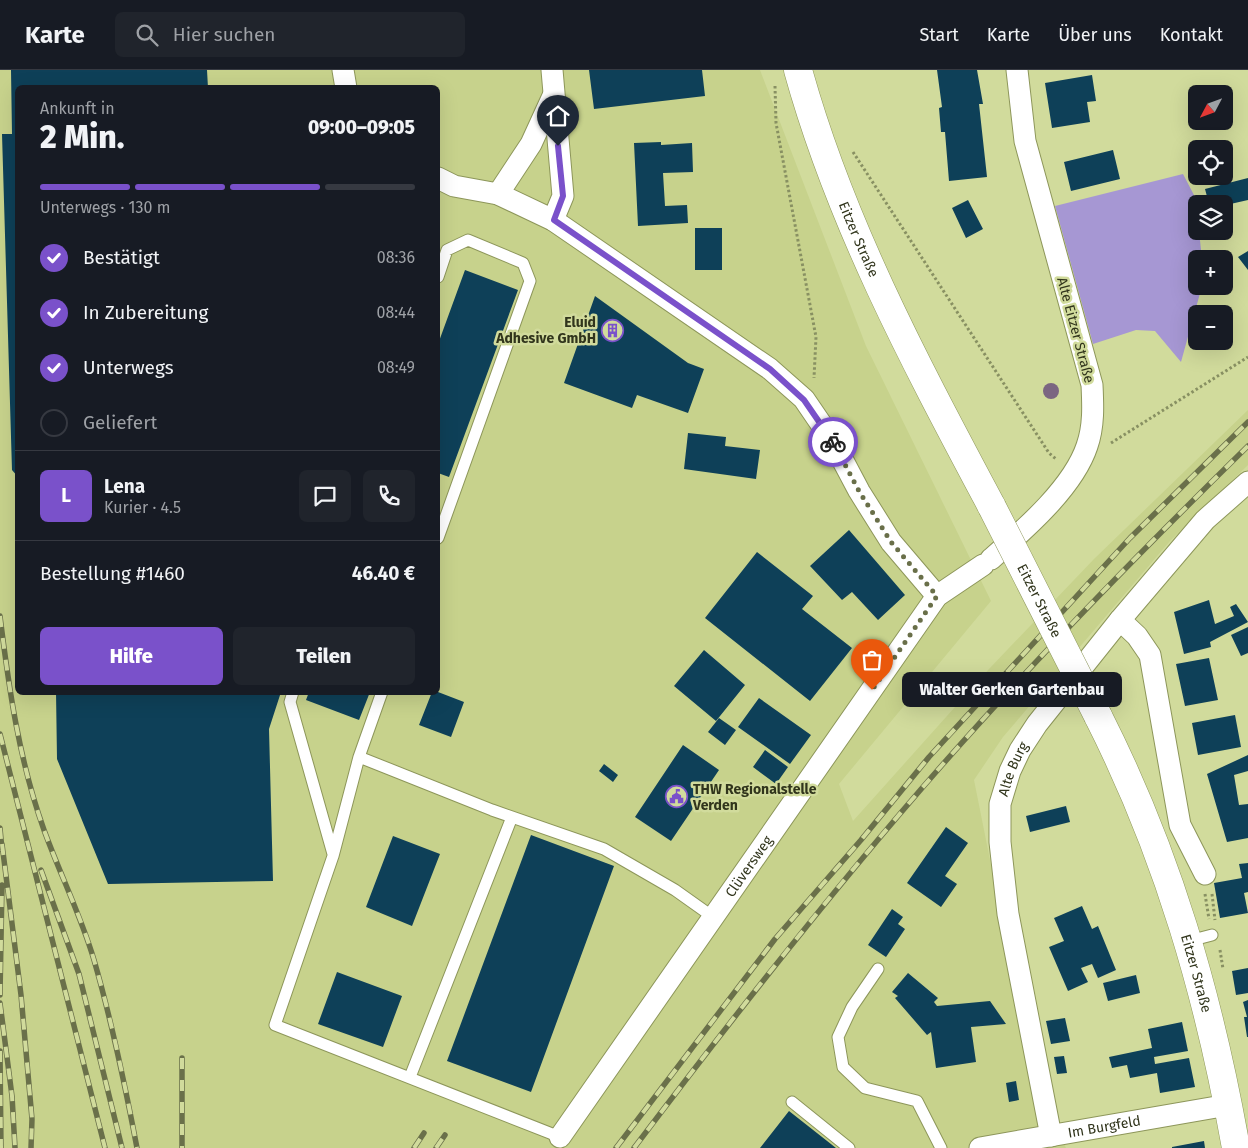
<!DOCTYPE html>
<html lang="de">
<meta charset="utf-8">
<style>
body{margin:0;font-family:"Fira Sans",sans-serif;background:#20242c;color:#f1f3f6;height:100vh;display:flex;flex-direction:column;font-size:19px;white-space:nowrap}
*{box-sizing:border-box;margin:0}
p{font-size:16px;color:#9ea1a6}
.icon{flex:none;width:28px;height:28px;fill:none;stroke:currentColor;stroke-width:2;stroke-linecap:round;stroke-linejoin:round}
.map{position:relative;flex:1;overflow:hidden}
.details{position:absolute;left:15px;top:15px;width:425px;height:610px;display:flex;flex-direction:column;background:#171b24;border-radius:8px;box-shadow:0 5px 20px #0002}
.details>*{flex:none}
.needle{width:32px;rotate:229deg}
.buttons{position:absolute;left:1188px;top:15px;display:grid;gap:10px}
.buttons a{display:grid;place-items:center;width:45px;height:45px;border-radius:8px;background:#171b24;box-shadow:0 5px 20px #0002;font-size:25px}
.pin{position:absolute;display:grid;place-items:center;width:42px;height:42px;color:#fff;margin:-51px -21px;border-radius:50% 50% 50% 0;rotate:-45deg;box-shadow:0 0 5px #0007}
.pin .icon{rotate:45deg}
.courier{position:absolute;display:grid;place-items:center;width:50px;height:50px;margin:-25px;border:4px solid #7a51ca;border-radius:50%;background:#fff;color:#222;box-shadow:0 1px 6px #0007}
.bubble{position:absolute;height:35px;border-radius:8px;background:#171b24;box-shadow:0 5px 20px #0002;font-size:16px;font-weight:800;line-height:35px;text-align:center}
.headline em{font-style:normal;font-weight:800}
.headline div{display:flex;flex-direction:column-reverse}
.headline{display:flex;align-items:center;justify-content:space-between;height:85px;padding:0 25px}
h1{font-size:32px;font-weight:800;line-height:38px}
.bar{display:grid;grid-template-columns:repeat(4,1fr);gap:8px 5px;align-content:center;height:60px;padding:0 25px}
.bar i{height:6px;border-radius:4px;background:#363941}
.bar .selected{background:#7a51ca}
.bar p{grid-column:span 4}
.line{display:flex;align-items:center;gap:12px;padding:0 25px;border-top:1px solid #363941}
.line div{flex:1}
.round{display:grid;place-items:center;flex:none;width:52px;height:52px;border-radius:8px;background:#20242c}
ol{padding:0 25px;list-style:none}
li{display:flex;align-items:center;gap:15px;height:55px}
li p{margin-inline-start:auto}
li .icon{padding:5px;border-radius:50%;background:#7a51ca;color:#fff;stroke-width:4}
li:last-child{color:#9ea1a6}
li i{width:28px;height:28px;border:2px solid #363941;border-radius:50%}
.action{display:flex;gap:10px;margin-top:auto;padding:10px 25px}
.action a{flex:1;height:58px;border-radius:8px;background:#7a51ca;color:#fff;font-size:20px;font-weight:800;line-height:58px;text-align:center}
.action a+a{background:#20242c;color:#f1f3f6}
header{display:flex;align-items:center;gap:30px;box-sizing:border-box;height:70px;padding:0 25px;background:#171b24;border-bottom:1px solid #363941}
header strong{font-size:24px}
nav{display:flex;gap:28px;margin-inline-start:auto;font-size:18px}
.search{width:350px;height:45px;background:#20242c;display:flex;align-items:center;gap:12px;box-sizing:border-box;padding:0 18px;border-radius:8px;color:#9ea1a6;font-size:19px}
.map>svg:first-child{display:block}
.built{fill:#c7d28c;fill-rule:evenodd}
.green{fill:#a697d3}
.building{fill:#0e4058}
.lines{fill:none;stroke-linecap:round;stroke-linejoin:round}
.lane-casing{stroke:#8d965a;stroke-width:13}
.street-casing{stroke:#8d965a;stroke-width:23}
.secondary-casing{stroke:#8d965a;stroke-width:29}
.path{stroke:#889062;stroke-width:3;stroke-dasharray:2.5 2.5;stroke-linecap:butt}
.lane{stroke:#fff;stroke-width:11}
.street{stroke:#fff;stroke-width:21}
.secondary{stroke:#fff;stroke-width:28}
.rail-casing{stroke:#6a704a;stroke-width:5.5}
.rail{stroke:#d1db9c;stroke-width:4;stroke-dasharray:11;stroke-linecap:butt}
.secondary-bridge-casing{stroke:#8d965a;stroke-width:29;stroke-linecap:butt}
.secondary-bridge{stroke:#fff;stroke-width:28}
.tree{fill:#7b6681}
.done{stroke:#696f49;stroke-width:5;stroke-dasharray:0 9}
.route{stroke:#7a51ca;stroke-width:6}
.labels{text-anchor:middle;stroke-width:5;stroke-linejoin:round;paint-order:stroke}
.street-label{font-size:14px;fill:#31351c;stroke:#d1db9c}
.poi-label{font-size:14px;font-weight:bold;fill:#31351c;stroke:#d1db9c;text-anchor:end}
</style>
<header>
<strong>Karte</strong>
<div class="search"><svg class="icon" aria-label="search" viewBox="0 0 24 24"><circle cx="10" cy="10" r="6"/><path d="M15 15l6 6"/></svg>Hier suchen</div>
<nav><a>Start</a><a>Karte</a><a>Über uns</a><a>Kontakt</a></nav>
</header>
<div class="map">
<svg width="1248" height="1078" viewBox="0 0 1248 1078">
<rect width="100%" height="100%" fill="#d1db9c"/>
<path class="built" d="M0,0H760L866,276L991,531L839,714L853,751L989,599L1094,489L1248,340V395L1170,471L1003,667L974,710L1032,1000L1066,1078H0ZM18,18H438V622H18Z"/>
<path class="green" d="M1183,104L1195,127L1196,161H1199L1202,189H1196V216H1202L1181,292L1155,261L1136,260L1093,274L1055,136Z"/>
<path class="building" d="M11,0H207L208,18H18V407L12,400L2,64H12Z
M589,0H702L705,26L594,39Z
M937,0H977L983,34H979L987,107L949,111L945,62H941L939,38L942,37Z
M1092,5L1096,31L1087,32L1090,52L1052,58L1045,13Z
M661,72V75L692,73L693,102L663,103L665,136L687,135L688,153L638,156L634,73Z
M1113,80L1120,109L1071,121L1064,92Z
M1248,108V130L1226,135L1231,159L1224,161V134H1209L1205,119Z
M968,130L983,159L966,168L952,138Z
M695,158H722V200H695Z
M1248,181V200L1238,187Z
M465,200L518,220L449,407L438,403V274Z
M595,226L688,293L704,299L688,343L637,325L632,338L564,313Z
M688,363L726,367L725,376L760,380L756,409L684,399Z
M849,460L905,525L878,550L852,522L842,530L810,496Z
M757,482L813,526L802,539L852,578L810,631L705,548Z
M1209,530L1215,554L1234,546L1230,537L1236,534L1248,552L1210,572L1211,577L1184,584L1174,542Z
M1248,557V583L1241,586L1231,565Z
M704,580L745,615L716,651L674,616Z
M1209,588L1218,630L1185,636L1176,594Z
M56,622H281L269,659L273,811L108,814L57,689Z
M309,622H370L359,650L306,630Z
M432,622H438L464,632L451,667L419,655Z
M759,628L811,665L790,694L738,657Z
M1235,645L1241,677L1198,685L1192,653Z
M719,648L736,660L725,675L708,662Z
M683,675L719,700L671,771L635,747Z
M765,680L788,697L776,714L753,697Z
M1248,685V701L1234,705L1239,735L1248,734V768L1227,772L1207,704Z
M604,694L618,705L613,712L599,701Z
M1066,736L1070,752L1030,762L1026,746Z
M946,757L968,773L945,806L957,814L941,837L907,813Z
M531,765L614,796L531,1022L447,991Z
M393,766L440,784L412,856L366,837Z
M1248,793V822L1244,823L1248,843L1220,848L1214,813L1242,808L1239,794Z
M1082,836L1092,859L1098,856L1116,900L1098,908L1092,894L1081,898L1088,912L1068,921L1049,877L1064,871L1054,848Z
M892,839L903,847L898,854L905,859L886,887L868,875Z
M1248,898V923L1236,925L1232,901Z
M337,902L402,926L383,977L318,954Z
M908,903L938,928L934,932L937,936L990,931L1006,954L971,957L976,992L936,998L931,962L927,965L895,928L898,926L892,922Z
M1136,905L1140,923L1108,931L1103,913Z
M1248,930V967H1247L1244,947H1247L1243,932Z
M1065,948L1070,971L1051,974L1046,951Z
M1182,952L1188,981L1154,987L1155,994L1189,988L1195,1017L1160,1023L1157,1003L1130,1008L1127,995L1112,998L1109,987L1152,978L1148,959Z
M1064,986L1067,1003L1057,1004L1054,987Z
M1016,1011L1019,1030L1009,1032L1006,1013Z
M789,1041L836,1078H760Z
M1204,1071L1205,1078H1172V1077Z"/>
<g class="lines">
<defs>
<path id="lane" d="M438,207L447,180L468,170L523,193L530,211L438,468
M293,622L290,632L333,784
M382,622L359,687L333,786L275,955L560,1067
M359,687L492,740L604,779L675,820L713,847
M1189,871L1212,865
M878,899L852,937L838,967L843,997L865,1018L917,1031L941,1078
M410,1007L512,747
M792,1032L849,1078"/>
<g id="street">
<path d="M343,0L346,18"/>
<path d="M552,0L563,126L553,150"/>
<path d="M438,108L454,116L498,124L553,150L770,299L804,329L832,370L859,421L891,472L937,526"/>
<path d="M498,124L531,74L553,26"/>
<path d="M991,489C1024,460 1073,418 1087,376C1094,356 1093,335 1092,315L1025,71L1017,0"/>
<path d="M1120,550L1137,566L1150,585L1180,755L1205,804"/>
<path id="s1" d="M1051,1066L1008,844L1000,772V734L1010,701L1020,680L1037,654L1120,550L1205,450L1248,412"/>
<path id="s2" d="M560,1067L937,526L983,495"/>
<path id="s3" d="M980,1078L1228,1035"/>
</g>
<g id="secondary">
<path id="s4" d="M798,0C841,155 917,296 992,437"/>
<path id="s5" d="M1098,646C1168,784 1209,926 1236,1078"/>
</g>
</defs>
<use href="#lane" class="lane-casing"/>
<use href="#street" class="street-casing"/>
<use href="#secondary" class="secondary-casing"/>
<path class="path" d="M775,16L776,53L816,267L814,308
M853,82L1049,383L1056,389
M1111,373L1248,287
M1205,824L1209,849
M1212,824L1215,850
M1220,880L1223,899"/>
<use href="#lane" class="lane"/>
<use href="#street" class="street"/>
<use href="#secondary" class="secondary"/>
<defs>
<path id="rail" d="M0,546C9,619 19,690 44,760C60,804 81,846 94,890C112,952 125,1015 137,1078
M0,664L105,1078
M0,758L2,780
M2,774L21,925L32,1049L31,1078
M41,800L79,904L122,1078
M0,925L2,815
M0,933L12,1026L15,1078
M0,981L1,1078
M182,988V1078
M414,1078L424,1063
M436,1078L445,1065
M616,1078L775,869L861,770L929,687L1130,468L1248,352
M634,1078C733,947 834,818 943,694C1040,584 1143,479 1248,376"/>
</defs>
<use href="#rail" class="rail-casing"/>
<use href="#rail" class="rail"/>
<defs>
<g id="secondary-bridge">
<path id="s6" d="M992,437L1098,646"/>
</g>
</defs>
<use href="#secondary-bridge" class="secondary-bridge-casing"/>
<use href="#secondary-bridge" class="secondary-bridge"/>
</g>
<circle class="tree" cx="1051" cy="321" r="8"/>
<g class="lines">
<path class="done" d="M833,372L859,421L891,472L937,526L872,620"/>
<path class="route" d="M558,76L563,126L554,150L770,299L804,330L833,372"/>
</g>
<defs>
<symbol id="building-ring" viewBox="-11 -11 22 22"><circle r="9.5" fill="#d1db9c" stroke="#7a51ca" stroke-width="1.5"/><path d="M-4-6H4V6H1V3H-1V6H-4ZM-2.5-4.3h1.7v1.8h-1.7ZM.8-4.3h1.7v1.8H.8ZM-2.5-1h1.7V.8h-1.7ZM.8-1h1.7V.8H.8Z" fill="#7a51ca"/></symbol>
<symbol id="civic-ring" viewBox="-11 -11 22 22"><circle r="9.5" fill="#d1db9c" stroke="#7a51ca" stroke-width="1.5"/><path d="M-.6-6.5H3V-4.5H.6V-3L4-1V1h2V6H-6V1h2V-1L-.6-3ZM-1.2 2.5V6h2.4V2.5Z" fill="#7a51ca"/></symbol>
</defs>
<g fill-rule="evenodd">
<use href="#building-ring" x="600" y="248" width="25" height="25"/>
<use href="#civic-ring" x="664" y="714" width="25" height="25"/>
</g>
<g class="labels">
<g class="street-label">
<text dy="5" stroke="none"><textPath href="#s4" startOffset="180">Eitzer Straße</textPath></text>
<text transform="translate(1076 260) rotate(75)" y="5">Alte Eitzer Straße</text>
<text dy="5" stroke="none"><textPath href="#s6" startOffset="105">Eitzer Straße</textPath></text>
<text dy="5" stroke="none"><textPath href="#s1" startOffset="374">Alte Burg</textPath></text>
<text dy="5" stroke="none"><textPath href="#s2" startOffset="330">Clüversweg</textPath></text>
<text dy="5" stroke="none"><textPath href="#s5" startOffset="276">Eitzer Straße</textPath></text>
<text dy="5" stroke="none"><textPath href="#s3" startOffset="126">Im Burgfeld</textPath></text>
</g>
<g class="poi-label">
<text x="596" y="257">Eluid<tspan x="596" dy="16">Adhesive GmbH</tspan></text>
<text x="693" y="724" text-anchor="start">THW Regionalstelle<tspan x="693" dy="16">Verden</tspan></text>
</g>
</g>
</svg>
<div class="buttons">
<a><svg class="needle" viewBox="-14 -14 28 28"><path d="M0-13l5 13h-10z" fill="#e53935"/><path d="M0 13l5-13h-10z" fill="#9ea1a6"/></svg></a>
<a><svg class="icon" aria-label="locate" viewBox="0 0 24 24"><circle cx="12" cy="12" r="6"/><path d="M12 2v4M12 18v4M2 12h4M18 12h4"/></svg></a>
<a><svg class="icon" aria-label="layers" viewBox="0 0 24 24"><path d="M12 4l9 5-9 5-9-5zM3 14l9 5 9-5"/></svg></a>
<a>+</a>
<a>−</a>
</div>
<div class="pin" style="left:872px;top:620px;background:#ea580c"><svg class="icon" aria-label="bag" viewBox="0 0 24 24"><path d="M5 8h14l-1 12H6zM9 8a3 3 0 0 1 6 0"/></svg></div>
<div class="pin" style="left:558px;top:76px;background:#1f2937"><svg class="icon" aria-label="home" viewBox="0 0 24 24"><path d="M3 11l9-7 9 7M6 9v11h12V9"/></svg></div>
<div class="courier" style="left:833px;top:372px"><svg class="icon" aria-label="bike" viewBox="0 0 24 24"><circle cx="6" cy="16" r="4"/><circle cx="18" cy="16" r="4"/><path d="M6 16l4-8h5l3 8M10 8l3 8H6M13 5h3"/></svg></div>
<div class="bubble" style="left:902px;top:602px;width:220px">Walter Gerken Gartenbau</div>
<section class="details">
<div class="headline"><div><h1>2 Min.</h1><p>Ankunft in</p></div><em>09:00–09:05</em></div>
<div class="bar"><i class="selected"></i><i class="selected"></i><i class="selected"></i><i></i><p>Unterwegs · 130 m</p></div>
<ol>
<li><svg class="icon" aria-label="check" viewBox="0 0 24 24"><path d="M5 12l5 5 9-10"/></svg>Bestätigt<p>08:36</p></li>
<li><svg class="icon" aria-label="check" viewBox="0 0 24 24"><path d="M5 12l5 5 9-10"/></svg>In Zubereitung<p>08:44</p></li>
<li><svg class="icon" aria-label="check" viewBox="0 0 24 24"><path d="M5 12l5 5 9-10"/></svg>Unterwegs<p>08:49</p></li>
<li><i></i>Geliefert</li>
</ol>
<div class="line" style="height:90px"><b class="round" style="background:#7a51ca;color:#fff">L</b><div><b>Lena</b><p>Kurier · 4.5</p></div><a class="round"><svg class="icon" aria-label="chat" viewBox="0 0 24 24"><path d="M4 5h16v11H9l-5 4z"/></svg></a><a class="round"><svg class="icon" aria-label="phone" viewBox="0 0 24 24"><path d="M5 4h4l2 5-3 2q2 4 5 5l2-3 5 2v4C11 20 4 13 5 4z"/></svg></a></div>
<div class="line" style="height:65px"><div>Bestellung #1460</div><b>46.40 €</b></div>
<div class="action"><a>Hilfe</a><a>Teilen</a></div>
</section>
</div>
